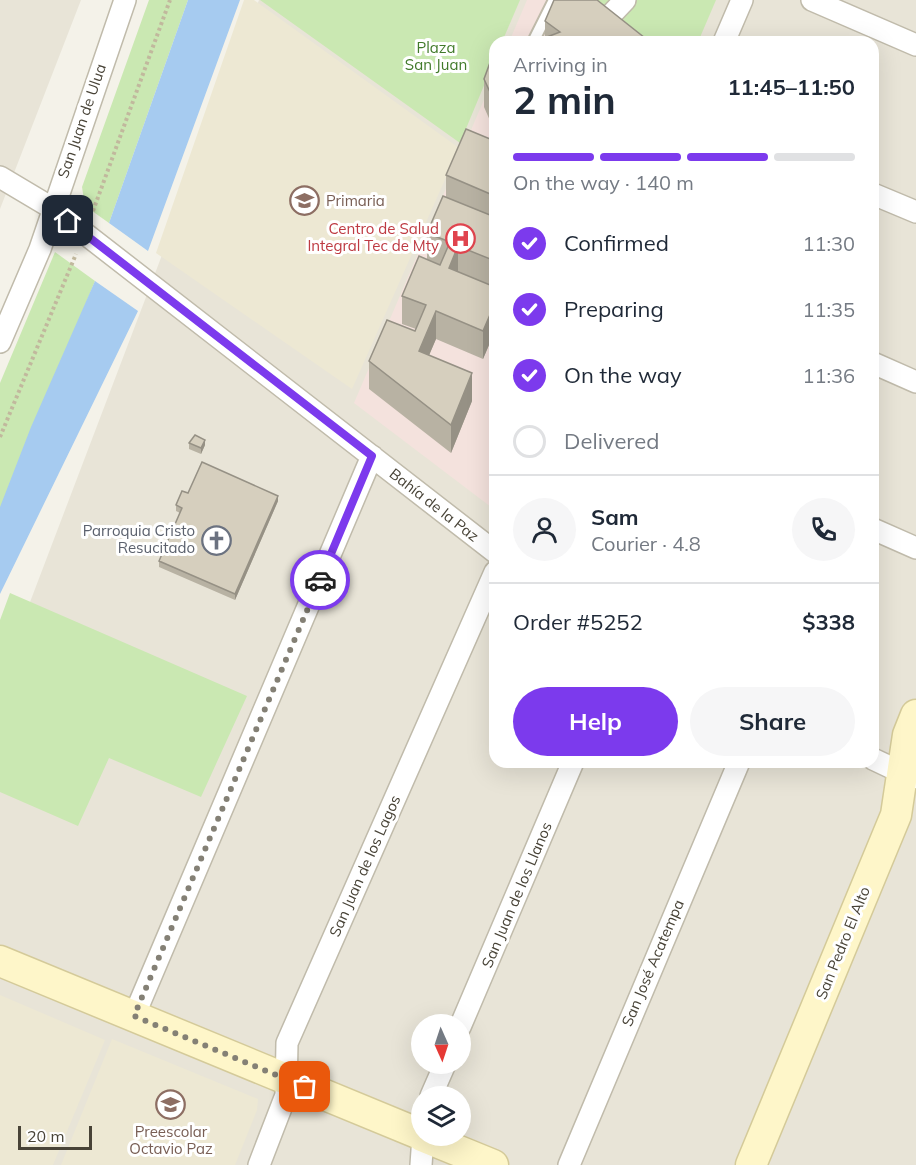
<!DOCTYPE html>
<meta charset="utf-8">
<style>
body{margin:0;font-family:Mulish,sans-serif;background:#f6f6f7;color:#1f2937;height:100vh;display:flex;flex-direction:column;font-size:22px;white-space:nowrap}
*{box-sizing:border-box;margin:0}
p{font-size:20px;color:#747a83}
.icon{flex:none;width:33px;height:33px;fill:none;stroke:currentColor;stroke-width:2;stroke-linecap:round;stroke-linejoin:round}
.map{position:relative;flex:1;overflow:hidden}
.panel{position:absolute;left:489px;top:36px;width:390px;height:732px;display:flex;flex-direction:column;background:#fff;border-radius:18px;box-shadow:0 6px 24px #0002}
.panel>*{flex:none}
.needle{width:39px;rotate:177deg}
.buttons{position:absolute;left:411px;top:1014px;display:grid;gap:12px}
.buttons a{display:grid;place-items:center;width:60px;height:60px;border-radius:50%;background:#fff;box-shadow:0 6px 24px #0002;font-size:30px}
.scale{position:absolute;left:18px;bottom:15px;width:74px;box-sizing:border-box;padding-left:6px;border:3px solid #484337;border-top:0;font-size:16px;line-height:21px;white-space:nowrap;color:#484337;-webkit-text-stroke:4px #fff;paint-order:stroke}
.pin{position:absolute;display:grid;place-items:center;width:51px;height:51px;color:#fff;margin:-26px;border-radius:12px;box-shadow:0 3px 9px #0006}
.courier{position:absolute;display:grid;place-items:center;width:60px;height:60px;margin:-30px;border:4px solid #7c3aed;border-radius:50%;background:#fff;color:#222;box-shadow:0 2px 8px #0007}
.overview em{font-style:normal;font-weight:700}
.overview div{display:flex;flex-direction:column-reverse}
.overview{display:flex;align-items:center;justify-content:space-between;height:102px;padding:0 24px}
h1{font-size:39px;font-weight:700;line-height:45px}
.bar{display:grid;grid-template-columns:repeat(4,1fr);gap:9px 6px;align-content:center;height:72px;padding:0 24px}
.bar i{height:8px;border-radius:4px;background:#e0e1e3}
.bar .selected{background:#7c3aed}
.bar p{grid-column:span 4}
.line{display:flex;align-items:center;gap:15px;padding:0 24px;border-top:2px solid #e0e1e3}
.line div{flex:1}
.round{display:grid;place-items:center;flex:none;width:63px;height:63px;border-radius:32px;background:#f6f6f7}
ol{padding:0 24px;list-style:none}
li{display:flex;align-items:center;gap:18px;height:66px}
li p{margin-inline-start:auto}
li .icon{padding:6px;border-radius:50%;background:#7c3aed;color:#fff;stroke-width:4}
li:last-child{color:#747a83}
li i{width:33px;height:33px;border:3px solid #e0e1e3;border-radius:50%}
.action{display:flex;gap:12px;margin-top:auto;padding:12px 24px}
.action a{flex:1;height:69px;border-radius:36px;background:#7c3aed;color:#fff;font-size:24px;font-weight:700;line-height:69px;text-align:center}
.action a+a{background:#f6f6f7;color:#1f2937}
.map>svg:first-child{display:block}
.residential{fill:#e8e4d7;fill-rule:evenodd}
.education{fill:#ede8d3}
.medical{fill:#f4e2dd}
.green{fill:#cae8b2}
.water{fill:#a6cbf0}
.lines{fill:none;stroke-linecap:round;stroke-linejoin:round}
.lane-casing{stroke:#c0bbab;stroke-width:14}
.street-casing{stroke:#c0bbab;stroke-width:24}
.secondary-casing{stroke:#d4ca99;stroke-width:33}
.path{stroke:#c1b89d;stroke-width:4;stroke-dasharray:3 3;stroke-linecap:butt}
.lane{stroke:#fff;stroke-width:10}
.street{stroke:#fff;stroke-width:21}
.secondary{stroke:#fef6c9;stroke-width:30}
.wall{fill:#b8b2a3}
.shaded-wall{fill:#969185}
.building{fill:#d6cfbe;stroke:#969185;stroke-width:1.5}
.done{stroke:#848075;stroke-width:6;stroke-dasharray:0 10.8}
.route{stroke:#7c3aed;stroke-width:8}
.labels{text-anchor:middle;stroke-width:6;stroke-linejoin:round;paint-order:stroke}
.park-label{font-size:15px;fill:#417a2a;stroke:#fff}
.street-label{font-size:15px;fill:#484337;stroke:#fff}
.education-label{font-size:15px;fill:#785e54;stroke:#fff;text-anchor:start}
.health-label{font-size:15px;fill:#be3a42;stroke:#fff;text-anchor:end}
.worship-label{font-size:15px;fill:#5b616d;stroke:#fff;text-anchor:end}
</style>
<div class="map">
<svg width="916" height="1165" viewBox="0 0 916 1165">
<rect width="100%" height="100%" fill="#f4f2e9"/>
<path class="residential" d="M0,0H81L0,209Z
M259,0H916V1165H0V681ZM495,42H873V762H495ZM422,1024H460V1064H422ZM422,1096H460V1136H422Z"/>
<path class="education" d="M244,0H254L459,148L352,389L156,253Z
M0,995L105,1040L53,1165H0Z
M112,1039L258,1099L257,1110L235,1165H61Z"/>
<path class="medical" d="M527,0H568L620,42H509Z
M495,74V510L354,403Z"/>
<path class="green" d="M149,0H188L109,223L85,206L82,187Z
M260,0H520L502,42H495V59L460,143Z
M576,0H716L698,42H629Z
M55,252L95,281L0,512V383Z
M10,593L247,696L201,797L109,758L78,826L0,792V620Z"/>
<path class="water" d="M188,0H240L148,251L109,223Z
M95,281L138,311L0,594V507L31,427Z"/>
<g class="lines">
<defs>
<path id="lane" d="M533,42L554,0"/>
<path id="street" d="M812,0L916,45
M607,19L625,0
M724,42L742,0
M0,177L52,208L495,552
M873,194L916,212
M0,342L40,249L125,0
M873,363L916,382
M873,529L916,548
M873,759L913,778
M134,1016L372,456
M460,1027L573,762
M431,1096L445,1064
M259,1165L286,1095L287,1043L495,572
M421,1165L423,1136
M569,1165L739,762"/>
<path id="secondary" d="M0,961L422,1135
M422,1136L493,1165
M751,1165L896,815L908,735L916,715"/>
</defs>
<use href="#lane" class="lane-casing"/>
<use href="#street" class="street-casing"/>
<use href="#secondary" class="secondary-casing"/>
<path class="path" d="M93,211L170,0
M0,437L76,254"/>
<use href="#lane" class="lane"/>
<use href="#street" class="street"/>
<use href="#secondary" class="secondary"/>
</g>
<path class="wall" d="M545,21L650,42L545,38Z
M495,56V132L484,107V79Z
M495,141V331L483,359L436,339L429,355L472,401L451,453L369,389V361L415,331L416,329L402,324V296L427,260V233L446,197V175Z
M189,443L205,445L201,454L189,449Z
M188,493L278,501L235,600L159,567V561L180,513L176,511V505Z"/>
<path class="shaded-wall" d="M458,246V274L449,268Z
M495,303V331L483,359V331Z
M436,311V339L419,379V351Z
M472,373V401L451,453V425Z
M205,440V445L201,454V448Z
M278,496V501L235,600V594Z"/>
<path class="building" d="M554,0H597L650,42H534L560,32L545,21Z
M495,56V103L484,79L492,57Z
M466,129L495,141V196L446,175Z
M443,196L495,217V261L458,246L449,268L495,287V303L483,331L436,311L419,351L472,373L451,425L369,361L387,320L415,331L426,305L402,296L419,256L440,265L450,242L427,233Z
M195,435L205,440L201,448L189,443Z
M202,462L278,496L235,594L159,561L182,508L176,505L182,491L188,493Z"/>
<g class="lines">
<path class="done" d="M305,1087L134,1016L320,580"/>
<path class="route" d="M68,221L372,456L320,580"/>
</g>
<defs>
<symbol id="school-ring" viewBox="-11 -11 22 22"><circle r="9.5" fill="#fff" stroke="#8d6e63" stroke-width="1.5"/><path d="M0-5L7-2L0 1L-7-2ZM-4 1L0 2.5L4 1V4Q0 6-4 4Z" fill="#8d6e63"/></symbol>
<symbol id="hospital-ring" viewBox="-11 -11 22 22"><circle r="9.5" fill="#fff" stroke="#e0444e" stroke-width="1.5"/><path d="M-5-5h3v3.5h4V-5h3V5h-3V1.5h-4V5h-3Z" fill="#e0444e"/></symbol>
<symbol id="church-ring" viewBox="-11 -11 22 22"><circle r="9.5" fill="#fff" stroke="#6b7280" stroke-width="1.5"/><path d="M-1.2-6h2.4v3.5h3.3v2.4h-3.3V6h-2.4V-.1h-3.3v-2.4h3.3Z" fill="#6b7280"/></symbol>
</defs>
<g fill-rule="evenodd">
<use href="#school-ring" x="288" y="184" width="33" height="33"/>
<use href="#hospital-ring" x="444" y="222" width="33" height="33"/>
<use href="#church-ring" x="200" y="524" width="33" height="33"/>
<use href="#school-ring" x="154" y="1088" width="33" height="33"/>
</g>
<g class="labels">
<g class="park-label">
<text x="436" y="53">Plaza<tspan x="436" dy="17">San Juan</tspan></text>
</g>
<g class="street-label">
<text transform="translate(82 121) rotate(-71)" y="5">San Juan de Ulua</text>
<text transform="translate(434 505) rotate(38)" y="5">Bahía de la Paz</text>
<text transform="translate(365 866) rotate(-66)" y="5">San Juan de los Lagos</text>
<text transform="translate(517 895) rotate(-67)" y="5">San Juan de los Llanos</text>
<text transform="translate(843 943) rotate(-68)" y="5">San Pedro El Alto</text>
<text transform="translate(653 963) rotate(-67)" y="5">San José Acatempa</text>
</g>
<g class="education-label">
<text x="326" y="206">Primaria</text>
<text x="171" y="1137" text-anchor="middle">Preescolar<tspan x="171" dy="17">Octavio Paz</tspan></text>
</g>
<g class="health-label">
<text x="439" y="234">Centro de Salud<tspan x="439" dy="17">Integral Tec de Mty</tspan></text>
</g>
<g class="worship-label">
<text x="195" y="536">Parroquia Cristo<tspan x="195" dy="17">Resucitado</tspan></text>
</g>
</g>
</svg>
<div class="buttons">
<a><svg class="needle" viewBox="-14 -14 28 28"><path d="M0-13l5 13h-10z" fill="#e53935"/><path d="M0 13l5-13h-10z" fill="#747a83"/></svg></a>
<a><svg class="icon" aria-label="layers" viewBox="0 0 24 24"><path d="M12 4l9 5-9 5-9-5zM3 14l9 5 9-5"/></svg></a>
</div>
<div class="scale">20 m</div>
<div class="pin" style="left:305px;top:1087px;background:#ea580c"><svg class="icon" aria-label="bag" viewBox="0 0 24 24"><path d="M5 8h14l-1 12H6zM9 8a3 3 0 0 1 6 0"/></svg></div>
<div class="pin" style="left:68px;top:221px;background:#1f2937"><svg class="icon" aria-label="home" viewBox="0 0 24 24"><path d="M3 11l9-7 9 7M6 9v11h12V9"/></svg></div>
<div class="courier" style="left:320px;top:580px"><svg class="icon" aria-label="car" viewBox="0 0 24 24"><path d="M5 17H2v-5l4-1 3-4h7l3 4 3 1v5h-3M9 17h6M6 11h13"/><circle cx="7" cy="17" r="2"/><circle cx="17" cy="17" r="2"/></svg></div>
<section class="panel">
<div class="overview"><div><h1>2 min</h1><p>Arriving in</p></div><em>11:45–11:50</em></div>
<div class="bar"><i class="selected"></i><i class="selected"></i><i class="selected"></i><i></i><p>On the way · 140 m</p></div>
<ol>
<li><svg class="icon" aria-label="check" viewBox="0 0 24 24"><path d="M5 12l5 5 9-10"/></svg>Confirmed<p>11:30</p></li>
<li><svg class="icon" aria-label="check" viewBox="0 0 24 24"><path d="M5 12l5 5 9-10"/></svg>Preparing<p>11:35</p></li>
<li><svg class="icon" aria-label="check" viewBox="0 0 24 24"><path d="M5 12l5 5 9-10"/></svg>On the way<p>11:36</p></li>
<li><i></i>Delivered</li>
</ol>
<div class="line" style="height:108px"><a class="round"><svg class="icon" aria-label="person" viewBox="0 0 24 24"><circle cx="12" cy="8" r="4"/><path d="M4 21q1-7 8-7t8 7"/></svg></a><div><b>Sam</b><p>Courier · 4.8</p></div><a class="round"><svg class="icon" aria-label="phone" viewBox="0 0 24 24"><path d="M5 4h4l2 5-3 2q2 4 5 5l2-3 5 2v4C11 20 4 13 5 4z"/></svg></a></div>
<div class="line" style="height:78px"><div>Order #5252</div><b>$338</b></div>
<div class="action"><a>Help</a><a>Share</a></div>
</section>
</div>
